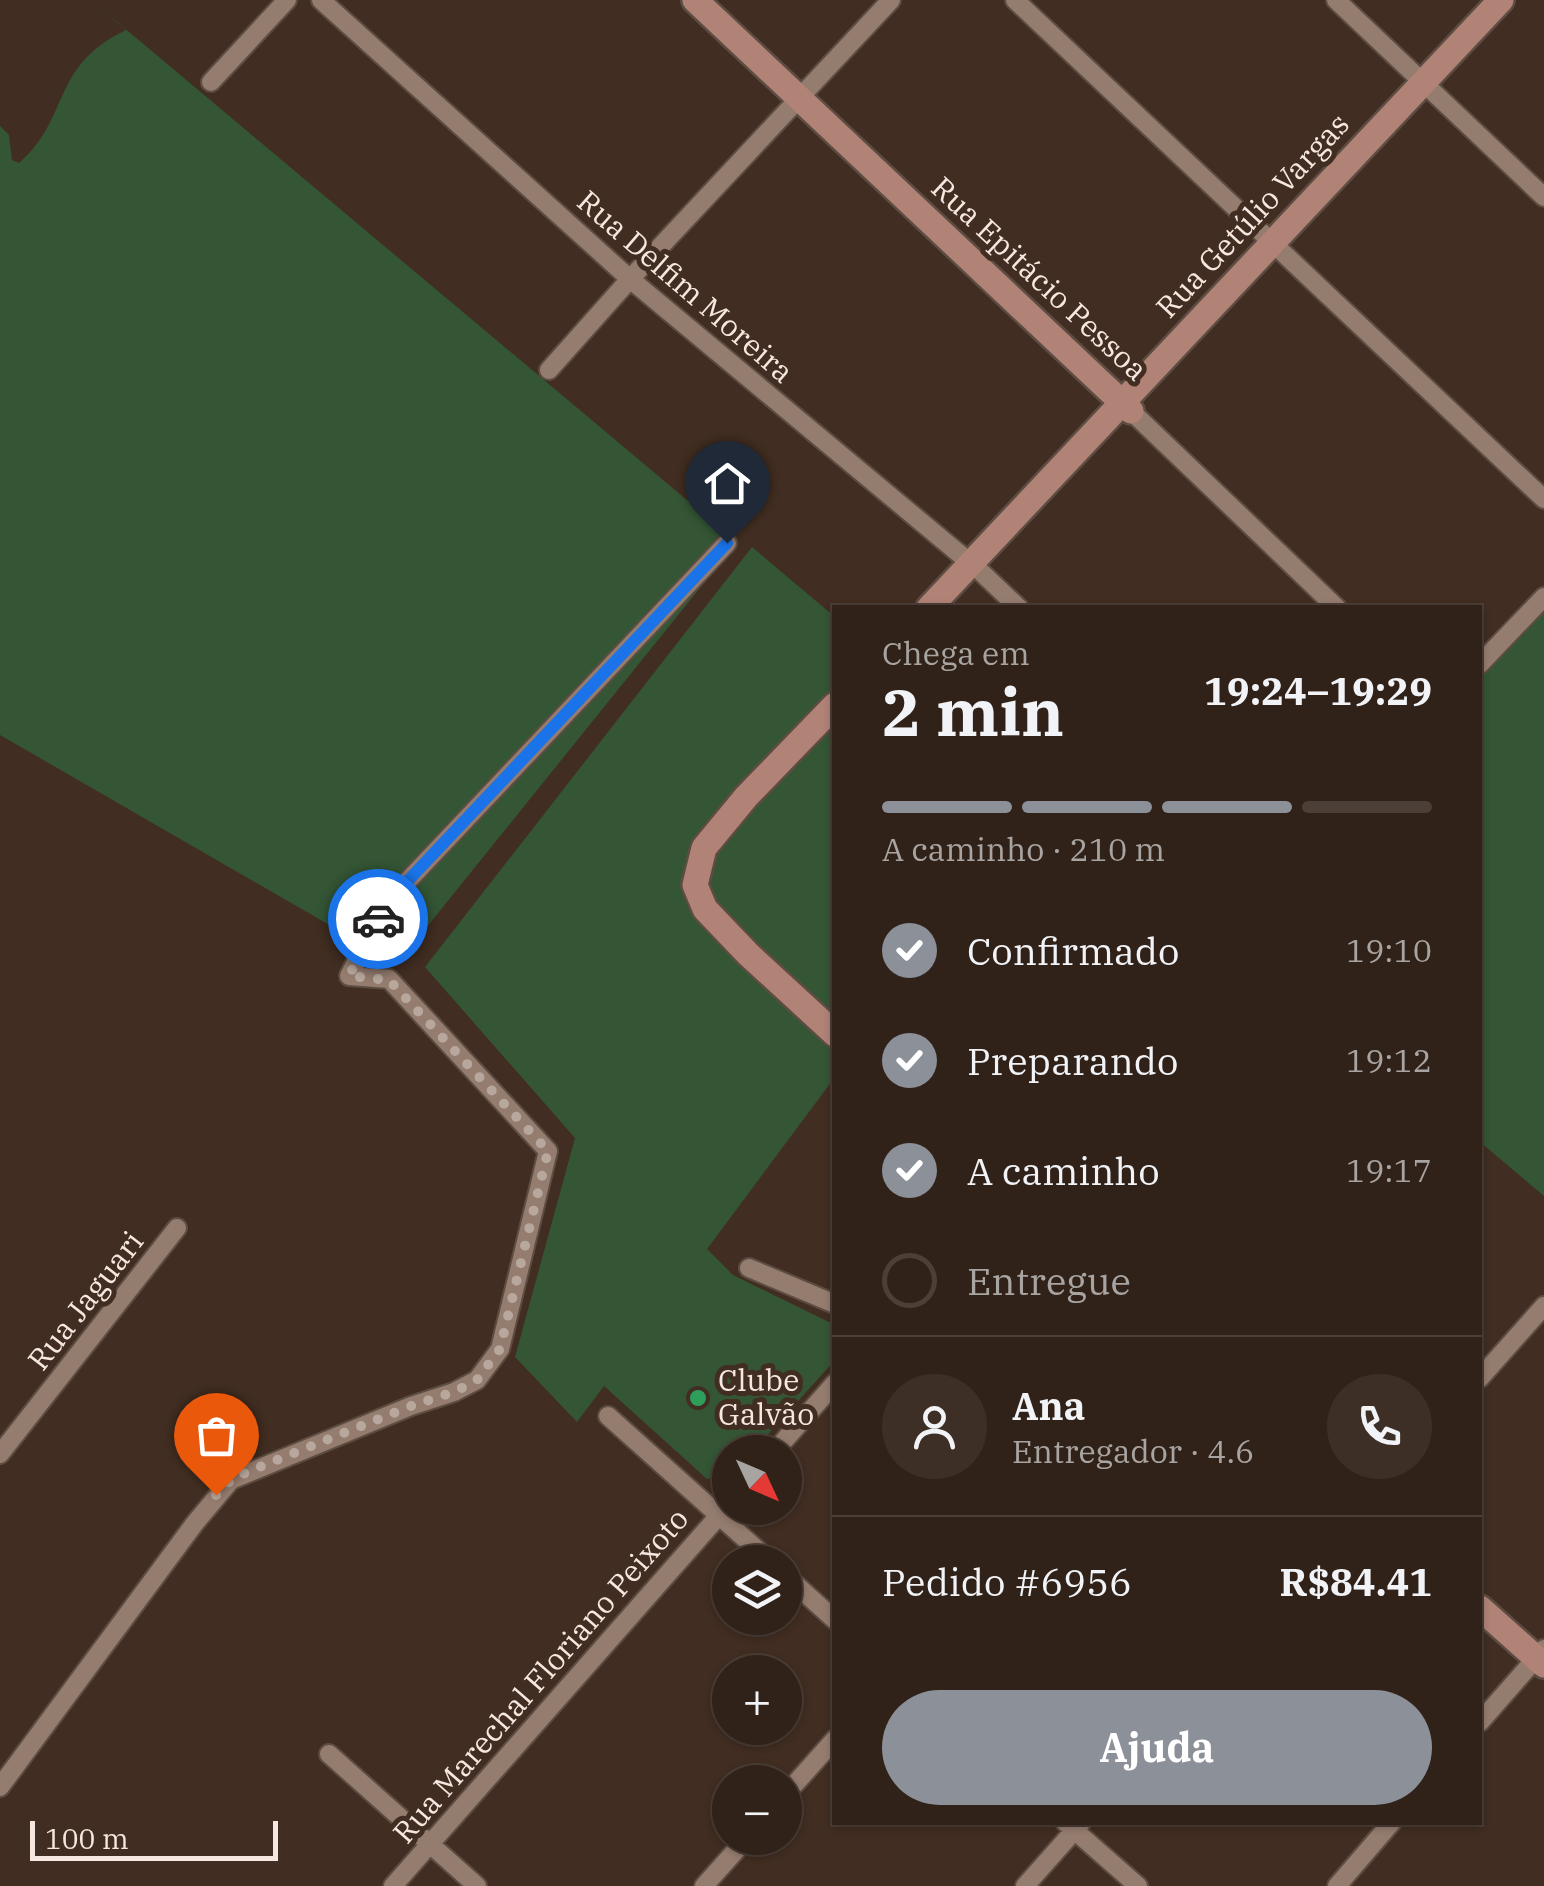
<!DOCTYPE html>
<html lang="pt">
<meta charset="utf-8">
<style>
body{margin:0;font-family:"IBM Plex Serif",serif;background:#3d2f26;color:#f1f3f6;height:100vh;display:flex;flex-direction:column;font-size:38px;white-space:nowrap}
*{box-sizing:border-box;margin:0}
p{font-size:32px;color:#a8a4a2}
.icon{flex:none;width:55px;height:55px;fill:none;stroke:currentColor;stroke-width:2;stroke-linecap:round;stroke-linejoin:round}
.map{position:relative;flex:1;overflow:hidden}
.details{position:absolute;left:832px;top:605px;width:650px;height:1220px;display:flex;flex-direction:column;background:#312219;border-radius:0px;box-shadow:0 2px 8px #0004,0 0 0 2px #4c3f38}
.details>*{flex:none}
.needle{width:65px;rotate:134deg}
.buttons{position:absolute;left:712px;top:1435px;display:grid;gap:20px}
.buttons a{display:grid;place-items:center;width:90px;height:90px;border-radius:50%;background:#312219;box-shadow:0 2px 8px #0004,0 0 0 2px #4c3f38;font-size:50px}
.scale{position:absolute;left:30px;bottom:25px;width:248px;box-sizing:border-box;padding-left:10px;border:5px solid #f6e8e0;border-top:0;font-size:28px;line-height:35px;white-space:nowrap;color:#f6e8e0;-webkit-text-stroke:8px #412d21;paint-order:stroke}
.pin{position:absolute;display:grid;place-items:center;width:85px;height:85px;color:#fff;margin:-102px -42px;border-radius:50% 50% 50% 0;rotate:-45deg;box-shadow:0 0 10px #0007}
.pin .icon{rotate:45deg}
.courier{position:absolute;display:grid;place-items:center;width:100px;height:100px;margin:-50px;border:8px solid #1a73e8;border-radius:50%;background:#fff;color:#222;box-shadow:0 2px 12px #0007}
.summary em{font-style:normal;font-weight:700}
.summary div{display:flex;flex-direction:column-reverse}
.summary{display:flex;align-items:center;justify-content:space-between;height:170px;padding:0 50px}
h1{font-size:65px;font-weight:700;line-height:75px}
.bar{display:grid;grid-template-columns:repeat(4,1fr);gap:15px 10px;align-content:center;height:120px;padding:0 50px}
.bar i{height:12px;border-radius:8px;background:#4c3f38}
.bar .active{background:#8c9099}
.bar p{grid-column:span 4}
.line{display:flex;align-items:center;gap:25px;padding:0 50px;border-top:2px solid #4c3f38}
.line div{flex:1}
.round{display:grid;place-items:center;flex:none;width:105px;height:105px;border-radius:52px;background:#3d2f26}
ol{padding:0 50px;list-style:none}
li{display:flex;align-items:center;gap:30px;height:110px}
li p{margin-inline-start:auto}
li .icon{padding:10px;border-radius:50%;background:#8c9099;color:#fff;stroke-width:4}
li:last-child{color:#a8a4a2}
li i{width:55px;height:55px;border:5px solid #4c3f38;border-radius:50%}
.cta{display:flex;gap:20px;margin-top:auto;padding:20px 50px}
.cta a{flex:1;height:115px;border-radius:60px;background:#8c9099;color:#fff;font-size:40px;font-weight:700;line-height:115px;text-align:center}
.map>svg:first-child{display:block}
.green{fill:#345635}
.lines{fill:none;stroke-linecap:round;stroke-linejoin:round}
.street-casing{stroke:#5d4c42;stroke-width:22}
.secondary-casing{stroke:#5d4c42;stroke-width:30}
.street{stroke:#947c6e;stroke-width:18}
.secondary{stroke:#b18276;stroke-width:25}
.done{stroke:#b7a79d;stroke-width:10;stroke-dasharray:0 18}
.route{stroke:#1a73e8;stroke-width:12}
.leisure-dot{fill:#2e9e5b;stroke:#412d21;stroke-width:4}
.labels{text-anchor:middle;stroke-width:10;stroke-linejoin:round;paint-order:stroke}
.street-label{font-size:30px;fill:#f6e8e0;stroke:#412d21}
.poi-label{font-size:30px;fill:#f6e8e0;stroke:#412d21;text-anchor:start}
</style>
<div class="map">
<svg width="1544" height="1886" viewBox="0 0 1544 1886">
<rect width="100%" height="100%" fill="#412d21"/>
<path class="green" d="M91,0L737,542L397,964L0,735V126L9,135L12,160L19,163C71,118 50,66 126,30Z
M752,547L835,617V1077L707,1249L733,1275L835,1325V1360L752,1452H730V1474L707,1479L604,1386L577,1422L515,1357L575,1138L425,967Z
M1544,597V1196L1480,1142V665Z"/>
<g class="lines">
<defs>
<path id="street" d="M321,0L630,279L980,571L1019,608
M1015,0L1544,499
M1336,0L1544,197
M211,82L287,0
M549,370L630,279L891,0
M1131,411L1337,608
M1480,664L1544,597
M749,1268L835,1304
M1480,1378L1544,1306
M608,1416L771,1562
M774,1452L835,1383
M0,1454L177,1228
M785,1575L835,1620
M1480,1722L1544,1649
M329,1754L477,1886
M0,1787L195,1523L231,1480L411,1406L454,1392L477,1380L500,1349L548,1151L389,979L349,976L384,906L727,543
M785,1795L835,1739
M1065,1822L1138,1886
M393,1886L730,1503
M704,1886L747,1838
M1025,1886L1081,1823
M1337,1886L1392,1822"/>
<path id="secondary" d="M695,0L1131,411
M929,608L1501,0
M835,705L746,797L704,848L695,885L705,909L748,954L835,1034
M1480,1608L1544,1665"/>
</defs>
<use href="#street" class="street-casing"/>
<use href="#secondary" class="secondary-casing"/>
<use href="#street" class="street"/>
<use href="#secondary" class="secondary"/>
</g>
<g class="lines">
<path class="done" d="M216,1495L231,1480L247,1472L411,1406L454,1392L477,1380L500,1349L548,1151L389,980L349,976L378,919"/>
<path class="route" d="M378,919L384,906L727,543"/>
</g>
<circle class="leisure-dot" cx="698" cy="1398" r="10"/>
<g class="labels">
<g class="street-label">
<text transform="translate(1253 216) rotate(-47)" y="10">Rua Getúlio Vargas</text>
<text transform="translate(1039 279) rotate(43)" y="10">Rua Epitácio Pessoa</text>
<text transform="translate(685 287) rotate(41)" y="10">Rua Delfim Moreira</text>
<text transform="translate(86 1301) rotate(-52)" y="10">Rua Jaguari</text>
<text transform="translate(541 1676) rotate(-49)" y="10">Rua Marechal Floriano Peixoto</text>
</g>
<g class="poi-label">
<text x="718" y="1391">Clube<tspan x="718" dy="34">Galvão</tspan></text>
</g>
</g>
</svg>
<div class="buttons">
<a><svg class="needle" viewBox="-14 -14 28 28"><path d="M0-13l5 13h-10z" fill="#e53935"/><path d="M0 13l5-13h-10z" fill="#a8a4a2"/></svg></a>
<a><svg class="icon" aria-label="layers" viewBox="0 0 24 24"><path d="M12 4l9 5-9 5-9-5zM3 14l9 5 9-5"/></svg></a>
<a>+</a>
<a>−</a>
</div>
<div class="scale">100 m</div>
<div class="pin" style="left:216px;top:1495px;background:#ea580c"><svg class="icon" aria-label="bag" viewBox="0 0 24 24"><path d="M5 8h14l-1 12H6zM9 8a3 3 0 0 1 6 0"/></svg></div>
<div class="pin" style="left:727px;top:543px;background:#1f2937"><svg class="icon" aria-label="home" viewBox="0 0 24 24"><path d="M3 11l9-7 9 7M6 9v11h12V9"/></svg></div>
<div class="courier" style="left:378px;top:919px"><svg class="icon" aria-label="car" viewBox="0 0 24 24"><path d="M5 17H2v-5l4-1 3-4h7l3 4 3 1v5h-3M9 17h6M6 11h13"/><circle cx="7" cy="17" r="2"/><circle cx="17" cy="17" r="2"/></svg></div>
<section class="details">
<div class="summary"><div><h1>2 min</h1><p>Chega em</p></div><em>19:24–19:29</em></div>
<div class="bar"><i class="active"></i><i class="active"></i><i class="active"></i><i></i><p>A caminho · 210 m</p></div>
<ol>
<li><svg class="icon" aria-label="check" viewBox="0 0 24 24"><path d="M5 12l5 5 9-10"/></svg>Confirmado<p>19:10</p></li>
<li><svg class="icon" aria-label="check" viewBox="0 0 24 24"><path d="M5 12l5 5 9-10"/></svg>Preparando<p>19:12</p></li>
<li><svg class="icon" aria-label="check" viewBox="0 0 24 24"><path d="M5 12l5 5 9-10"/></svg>A caminho<p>19:17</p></li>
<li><i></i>Entregue</li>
</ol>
<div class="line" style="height:180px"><a class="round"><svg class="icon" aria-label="person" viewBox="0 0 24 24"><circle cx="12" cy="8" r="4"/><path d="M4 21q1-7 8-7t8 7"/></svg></a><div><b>Ana</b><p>Entregador · 4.6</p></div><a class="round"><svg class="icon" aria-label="phone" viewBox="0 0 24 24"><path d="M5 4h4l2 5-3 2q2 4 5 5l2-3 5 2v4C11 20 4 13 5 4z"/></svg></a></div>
<div class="line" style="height:130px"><div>Pedido #6956</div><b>R$84.41</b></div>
<div class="cta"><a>Ajuda</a></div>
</section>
</div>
